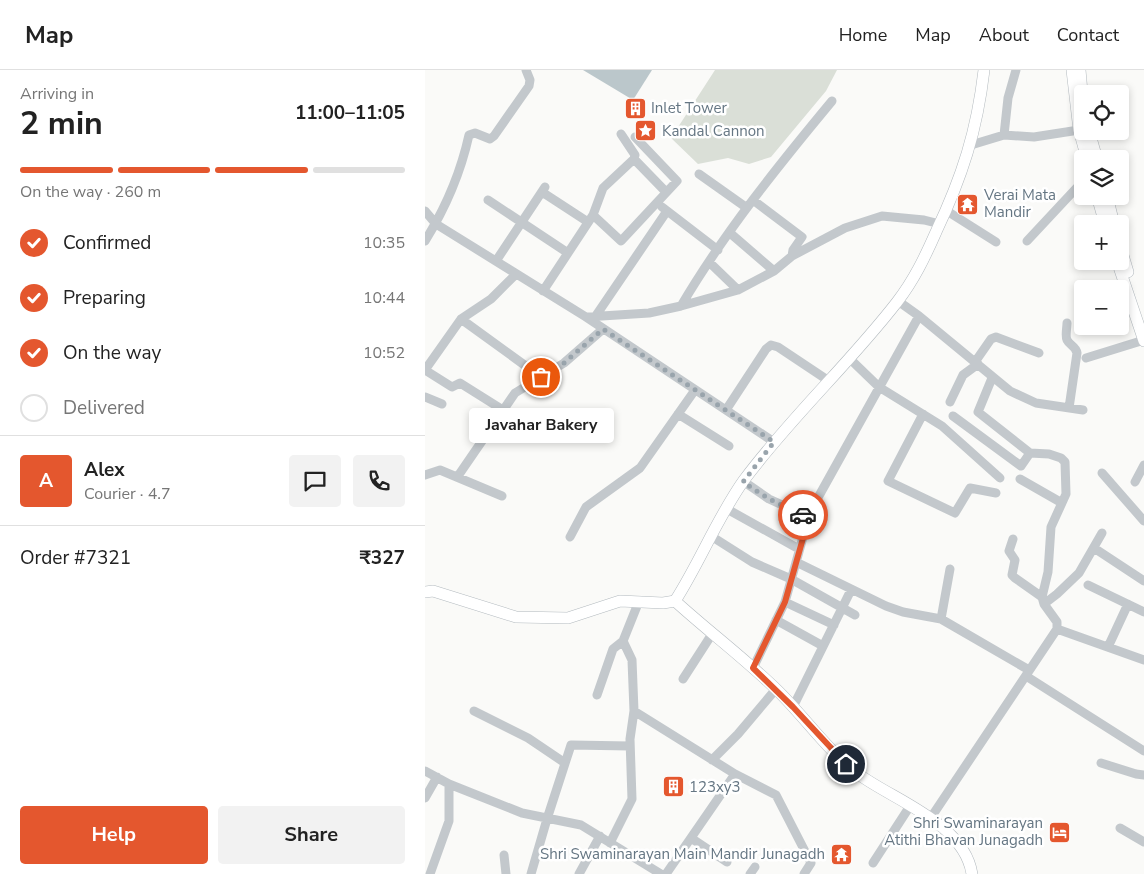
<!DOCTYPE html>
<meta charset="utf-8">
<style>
body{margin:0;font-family:"Nunito Sans",sans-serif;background:#f2f2f2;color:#222;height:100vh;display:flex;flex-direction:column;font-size:19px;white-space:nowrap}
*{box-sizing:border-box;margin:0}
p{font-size:16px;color:#767676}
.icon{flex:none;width:28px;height:28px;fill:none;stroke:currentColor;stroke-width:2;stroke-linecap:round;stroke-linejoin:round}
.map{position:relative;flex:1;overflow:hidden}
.panel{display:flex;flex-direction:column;background:#fff;width:425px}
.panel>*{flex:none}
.tools{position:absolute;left:649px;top:15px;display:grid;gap:10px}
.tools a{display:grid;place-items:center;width:55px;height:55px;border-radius:5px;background:#fff;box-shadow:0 2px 8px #0003;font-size:25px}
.pin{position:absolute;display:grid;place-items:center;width:42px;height:42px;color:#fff;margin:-21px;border:2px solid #fff;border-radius:50%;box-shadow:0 1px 5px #0007}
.courier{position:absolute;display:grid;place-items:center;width:50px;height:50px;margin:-25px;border:4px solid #e4572e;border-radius:50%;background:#fff;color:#222;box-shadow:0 1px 6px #0007}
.bubble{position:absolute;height:35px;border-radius:5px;background:#fff;box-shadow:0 2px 8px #0003;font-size:16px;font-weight:700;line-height:35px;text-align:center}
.overview em{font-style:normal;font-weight:700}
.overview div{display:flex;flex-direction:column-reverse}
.overview{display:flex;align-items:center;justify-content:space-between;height:85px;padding:0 20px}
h1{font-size:32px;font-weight:700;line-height:38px}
.bar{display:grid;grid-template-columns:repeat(4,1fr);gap:8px 5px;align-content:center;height:60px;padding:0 20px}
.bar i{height:6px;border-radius:4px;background:#e0e0e0}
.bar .active{background:#e4572e}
.bar p{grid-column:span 4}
.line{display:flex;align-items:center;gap:12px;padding:0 20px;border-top:1px solid #e0e0e0}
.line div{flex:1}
.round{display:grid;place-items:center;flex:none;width:52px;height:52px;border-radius:5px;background:#f2f2f2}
ol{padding:0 20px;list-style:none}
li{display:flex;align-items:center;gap:15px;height:55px}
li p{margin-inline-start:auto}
li .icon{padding:5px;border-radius:50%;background:#e4572e;color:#fff;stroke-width:4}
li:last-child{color:#767676}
li i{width:28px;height:28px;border:2px solid #e0e0e0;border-radius:50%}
.action{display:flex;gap:10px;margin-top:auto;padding:10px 20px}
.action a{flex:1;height:58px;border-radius:5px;background:#e4572e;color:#fff;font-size:20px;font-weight:700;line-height:58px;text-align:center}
.action a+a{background:#f2f2f2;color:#222}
header{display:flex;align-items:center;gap:30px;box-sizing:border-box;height:70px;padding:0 25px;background:#fff;border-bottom:1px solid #e0e0e0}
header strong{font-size:24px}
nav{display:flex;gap:28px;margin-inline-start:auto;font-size:18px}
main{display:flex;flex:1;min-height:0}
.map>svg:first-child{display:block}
.green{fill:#dadfd7}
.water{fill:#bbc7cb}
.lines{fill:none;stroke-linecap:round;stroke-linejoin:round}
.secondary-casing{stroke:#b3babf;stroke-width:12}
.street{stroke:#c3c8cc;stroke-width:9}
.secondary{stroke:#fff;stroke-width:11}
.done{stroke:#99a4ac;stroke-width:5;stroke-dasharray:0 9}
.route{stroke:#e4572e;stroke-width:6}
.labels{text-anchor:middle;stroke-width:5;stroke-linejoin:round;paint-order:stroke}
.poi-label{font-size:15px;fill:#657683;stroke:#fff;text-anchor:start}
</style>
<header>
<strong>Map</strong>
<nav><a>Home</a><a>Map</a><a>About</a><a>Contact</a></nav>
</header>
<main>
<section class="panel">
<div class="overview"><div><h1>2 min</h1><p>Arriving in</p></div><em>11:00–11:05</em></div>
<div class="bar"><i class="active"></i><i class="active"></i><i class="active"></i><i></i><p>On the way · 260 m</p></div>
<ol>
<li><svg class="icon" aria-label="check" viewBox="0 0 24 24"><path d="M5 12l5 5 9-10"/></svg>Confirmed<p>10:35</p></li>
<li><svg class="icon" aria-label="check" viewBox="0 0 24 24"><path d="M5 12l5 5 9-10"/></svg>Preparing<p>10:44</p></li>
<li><svg class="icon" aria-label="check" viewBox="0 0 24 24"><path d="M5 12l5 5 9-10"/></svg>On the way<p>10:52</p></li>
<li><i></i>Delivered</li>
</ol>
<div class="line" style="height:90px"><b class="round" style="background:#e4572e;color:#fff">A</b><div><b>Alex</b><p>Courier · 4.7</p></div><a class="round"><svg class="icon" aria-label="chat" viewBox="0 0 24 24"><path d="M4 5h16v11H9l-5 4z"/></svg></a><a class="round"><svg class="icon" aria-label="phone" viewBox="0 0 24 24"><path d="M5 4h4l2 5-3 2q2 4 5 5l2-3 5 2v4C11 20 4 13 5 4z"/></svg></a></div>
<div class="line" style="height:65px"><div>Order #7321</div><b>₹327</b></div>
<div class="action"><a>Help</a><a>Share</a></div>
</section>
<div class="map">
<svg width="719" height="804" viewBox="0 0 719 804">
<rect width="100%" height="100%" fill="#fafaf8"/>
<path class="green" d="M290,0H412L401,21L346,87L324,94L303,88L273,94L246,68Z"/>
<path class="water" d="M158,0H227L208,30Z"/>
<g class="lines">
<defs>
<path id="secondary" d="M647,0L654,60L662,89
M655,0L658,33
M664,61L672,89
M672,126L680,154
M682,126L689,154
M695,175L703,202
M692,191L719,271
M0,522L8,521L91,547L143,548L195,531L238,533L250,531C275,492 292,448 319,410C366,347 424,294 472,232C489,210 500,187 511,162C537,107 552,61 559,0
M250,531C283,561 319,588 351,619C380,647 403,682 436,706C473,732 539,754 547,804"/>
</defs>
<use href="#secondary" class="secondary-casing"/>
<path class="street" d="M196,64L210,85L209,89L241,122
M579,65L583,28L591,0
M546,75L579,65L609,67L654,60
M274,104L322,138
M117,122L163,152
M63,130L143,183
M328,130L377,167L368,180L367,186
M237,137L293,180
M0,141L11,154L161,247L349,372
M522,141L571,172
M168,145L196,171L252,111L210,67
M305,163L349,201
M0,171C20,139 36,101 44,65L50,63L65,69L69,66L104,16L105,10L101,0
M602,171L658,111
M71,191L120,117
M284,192L313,220
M118,221L168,145L178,118L209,89
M473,231L494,246L585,321L611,333L658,340
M256,236C299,163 353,96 407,31
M161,247L224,243L256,236L313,220L349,201L367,186L420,158L457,146L499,150L515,154
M170,247L242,141
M36,249L116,307
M642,253C642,258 640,266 642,270C645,276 651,276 652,283L644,338
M424,288L454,317L517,356L575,408
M661,288L719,270
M550,292L566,269L571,267L614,283
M0,300L36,249L66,229L91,204
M0,300L27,317L35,313L78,340
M0,327L17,334
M525,332L538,305L553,294
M301,340L341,279L346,275L353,277L404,311
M253,344L304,376
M498,344L463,411L530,443L545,418L571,423
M528,346L596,396L605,383
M677,403L719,451
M0,405L15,400L77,426
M33,406L90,323L139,293L178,259
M595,409L637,433
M318,411L344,429L384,447
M710,412L719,395
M302,439L374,479
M286,466L327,492L366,509L430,545
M145,467L161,437L215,398L270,320
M588,469L584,481L590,490L587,505L590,508L617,527
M669,478L719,511
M371,492L461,536L478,542L516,549L604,600
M663,515L719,542
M360,532L409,555
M619,534L632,524L654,503L677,463
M516,549L525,499
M351,550L398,576
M632,559L719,590
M683,577L703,534
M328,598L360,532L385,442L494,246
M601,606L719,681
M258,609L287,564
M172,625L188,579L198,571
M368,637L426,520
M49,641L103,668L140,693
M209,641L310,704L351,725L386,793L379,804
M287,690L313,664L351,619
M676,693L711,704L719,705
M0,701L24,714L97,743L156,755L236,804
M0,728L12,707
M505,749L632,559V552L619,534L617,527L623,502L626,457L641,424L640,392L636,388L624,384L605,383L553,342L567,308
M695,758L719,772
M266,768L302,792
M185,773L207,729L205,669L209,641L207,590L198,571L214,531
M79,785L81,804
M448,793L485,736
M5,804L24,751V714
M106,804L122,749L146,675L205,676
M154,804L175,766
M241,804L310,704
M325,804L330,797"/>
<use href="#secondary" class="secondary"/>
</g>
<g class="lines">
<path class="done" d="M116,307L139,293L178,259L349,372L318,412L344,429L378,445"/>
<path class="route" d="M378,445L384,447L360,532L328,598L368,637L421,694"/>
</g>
<defs>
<symbol id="building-square" viewBox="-11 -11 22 22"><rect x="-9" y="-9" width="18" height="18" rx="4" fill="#e4572e" stroke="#fff"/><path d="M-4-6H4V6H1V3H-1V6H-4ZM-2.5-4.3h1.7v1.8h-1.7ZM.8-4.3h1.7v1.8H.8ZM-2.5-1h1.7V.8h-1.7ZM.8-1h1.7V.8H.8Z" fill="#fff"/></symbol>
<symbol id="sight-square" viewBox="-11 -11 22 22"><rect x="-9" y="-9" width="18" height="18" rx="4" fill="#e4572e" stroke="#fff"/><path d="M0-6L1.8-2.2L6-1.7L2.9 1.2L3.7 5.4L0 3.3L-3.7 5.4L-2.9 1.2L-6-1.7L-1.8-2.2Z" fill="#fff"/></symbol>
<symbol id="temple-square" viewBox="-11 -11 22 22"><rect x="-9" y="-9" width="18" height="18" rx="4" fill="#e4572e" stroke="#fff"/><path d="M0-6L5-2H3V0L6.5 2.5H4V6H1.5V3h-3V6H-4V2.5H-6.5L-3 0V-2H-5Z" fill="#fff"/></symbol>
<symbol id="hotel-square" viewBox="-11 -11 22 22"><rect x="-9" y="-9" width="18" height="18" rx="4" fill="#e4572e" stroke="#fff"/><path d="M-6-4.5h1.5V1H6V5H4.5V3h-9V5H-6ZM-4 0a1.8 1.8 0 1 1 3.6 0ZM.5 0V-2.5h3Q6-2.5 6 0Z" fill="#fff"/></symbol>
</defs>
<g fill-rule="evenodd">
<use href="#building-square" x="198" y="26" width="25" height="25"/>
<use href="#sight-square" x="208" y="48" width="25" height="25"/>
<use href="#temple-square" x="530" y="122" width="25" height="25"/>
<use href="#building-square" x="236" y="704" width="25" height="25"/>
<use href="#hotel-square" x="622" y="750" width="25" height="25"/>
<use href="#temple-square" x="404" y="772" width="25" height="25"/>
</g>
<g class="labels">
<g class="poi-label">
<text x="226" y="43">Inlet Tower</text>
<text x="237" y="66">Kandal Cannon</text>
<text x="559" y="130">Verai Mata<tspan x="559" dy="17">Mandir</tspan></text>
<text x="264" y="722">123xy3</text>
<text x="618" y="758" text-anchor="end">Shri Swaminarayan<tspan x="618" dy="17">Atithi Bhavan Junagadh</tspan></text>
<text x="400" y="789" text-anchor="end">Shri Swaminarayan Main Mandir Junagadh</text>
</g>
</g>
</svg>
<div class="tools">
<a><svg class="icon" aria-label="locate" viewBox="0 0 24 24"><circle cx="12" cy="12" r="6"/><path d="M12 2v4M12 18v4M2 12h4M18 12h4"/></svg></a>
<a><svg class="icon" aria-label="layers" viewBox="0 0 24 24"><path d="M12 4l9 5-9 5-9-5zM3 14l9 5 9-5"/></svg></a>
<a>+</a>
<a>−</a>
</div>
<div class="pin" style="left:116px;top:307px;background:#ea580c"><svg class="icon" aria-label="bag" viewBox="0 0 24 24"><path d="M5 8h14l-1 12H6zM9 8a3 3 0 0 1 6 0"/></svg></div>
<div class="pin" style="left:421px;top:694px;background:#1f2937"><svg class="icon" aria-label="home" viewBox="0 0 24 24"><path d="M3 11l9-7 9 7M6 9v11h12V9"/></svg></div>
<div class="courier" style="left:378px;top:445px"><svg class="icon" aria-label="car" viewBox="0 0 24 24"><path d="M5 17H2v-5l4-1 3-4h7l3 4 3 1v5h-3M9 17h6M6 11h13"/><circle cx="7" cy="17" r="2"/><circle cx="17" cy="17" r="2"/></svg></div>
<div class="bubble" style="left:44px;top:338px;width:145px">Javahar Bakery</div>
</div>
</main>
